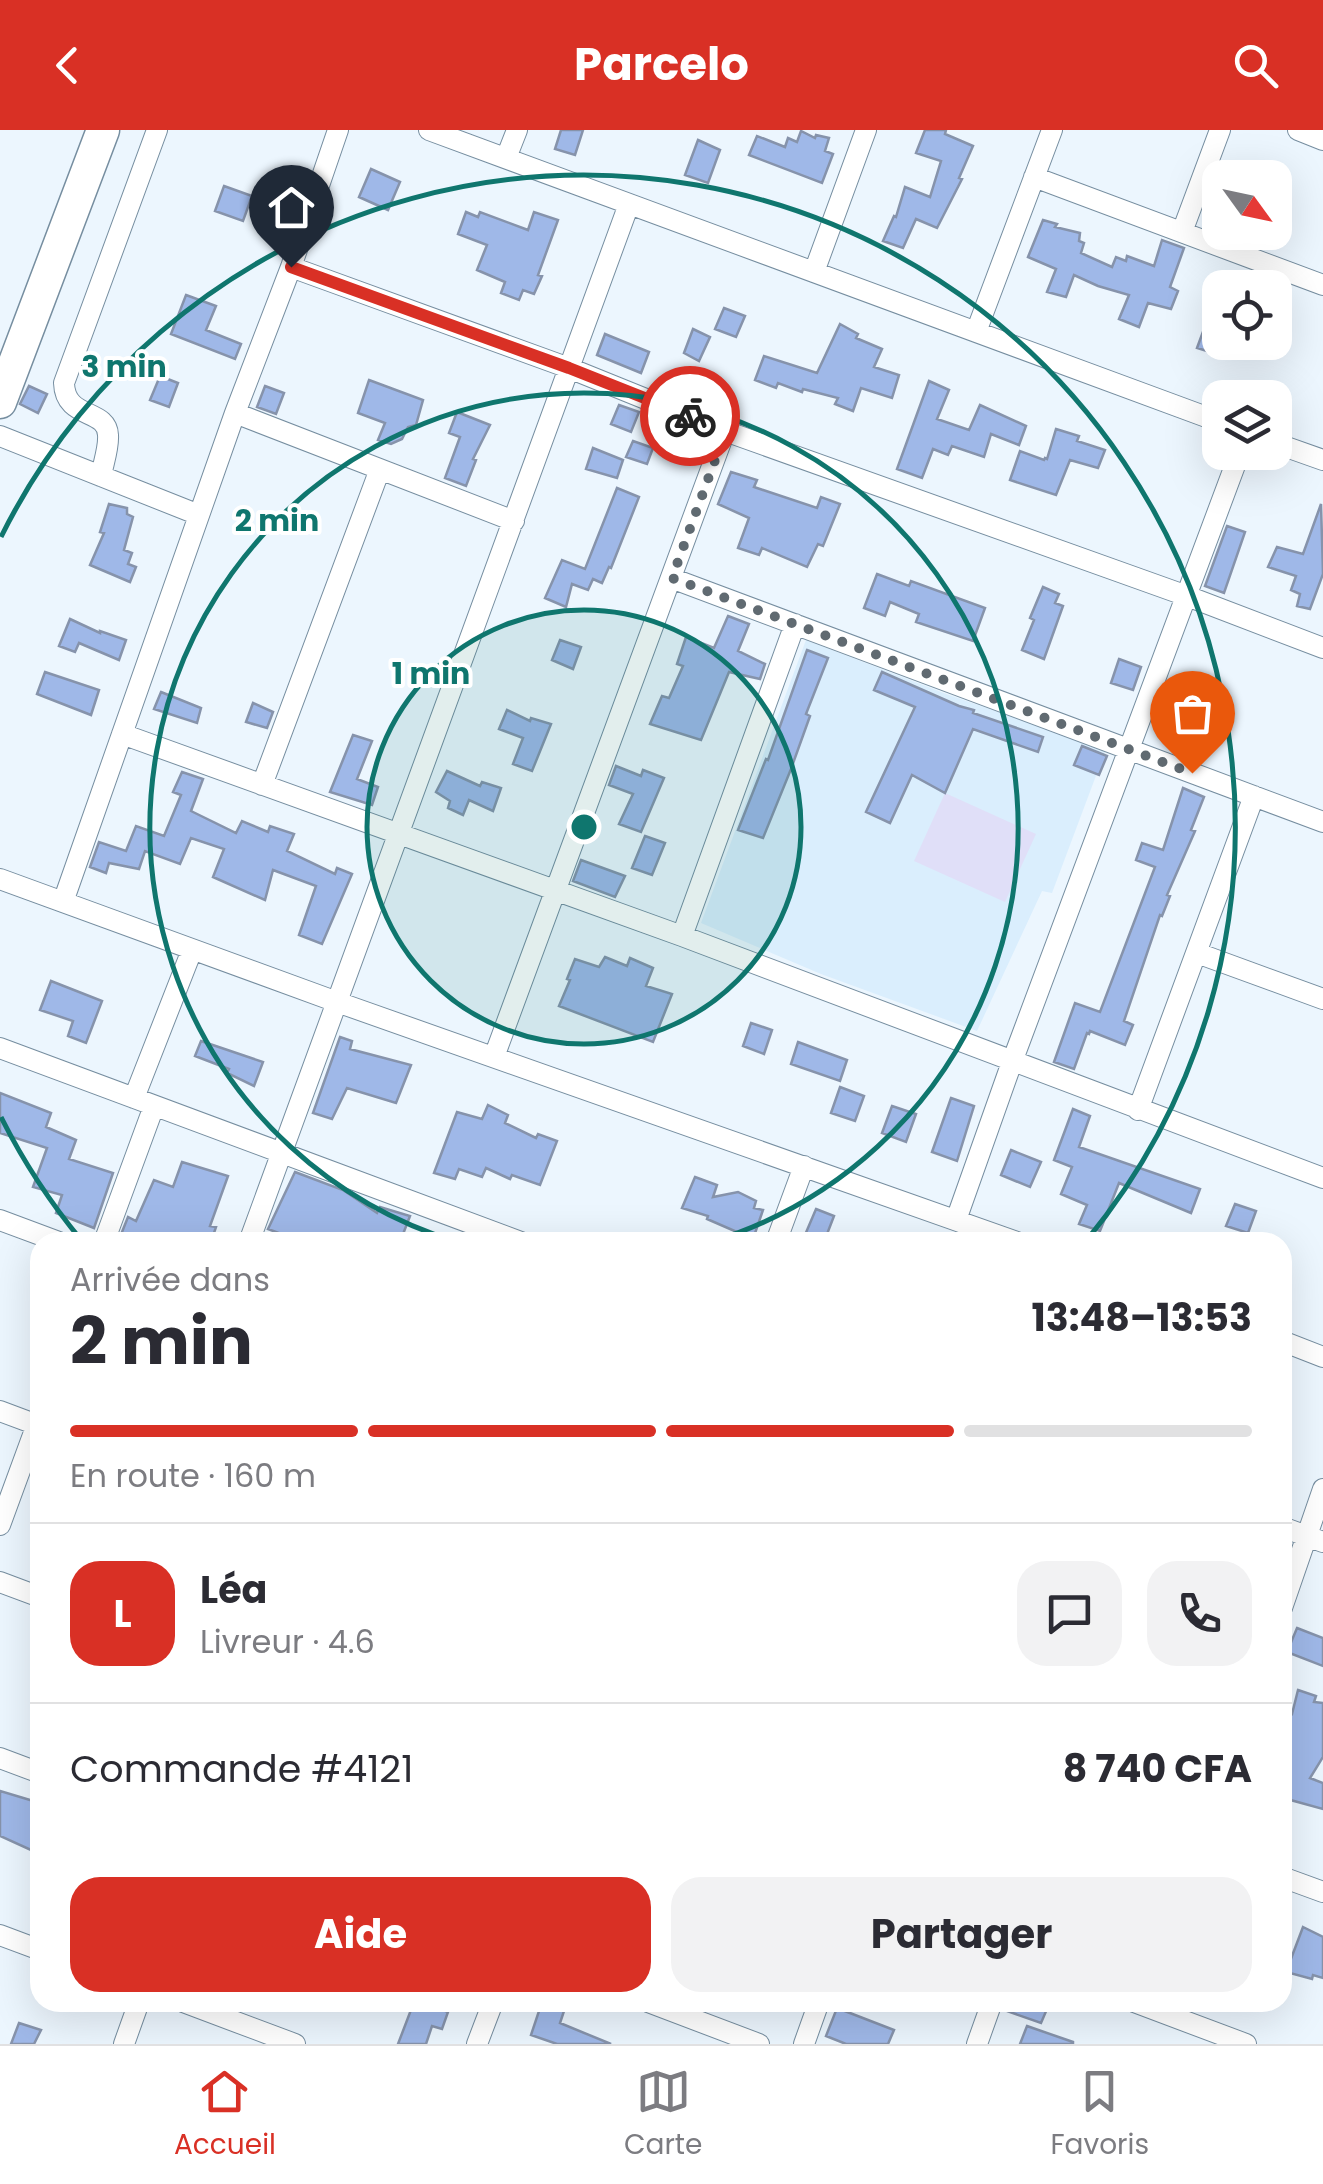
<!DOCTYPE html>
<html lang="fr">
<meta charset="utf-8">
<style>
body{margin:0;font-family:Poppins,sans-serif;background:#f2f2f3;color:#2b2b33;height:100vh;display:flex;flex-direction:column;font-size:38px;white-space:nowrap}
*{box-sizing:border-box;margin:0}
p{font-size:32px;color:#7c7c81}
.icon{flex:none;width:55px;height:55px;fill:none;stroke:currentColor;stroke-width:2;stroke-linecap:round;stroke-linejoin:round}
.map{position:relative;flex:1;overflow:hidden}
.drawer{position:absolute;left:30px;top:1102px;width:1262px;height:780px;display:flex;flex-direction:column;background:#fff;border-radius:30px;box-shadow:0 10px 40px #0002}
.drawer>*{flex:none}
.needle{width:65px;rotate:123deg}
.tools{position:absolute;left:1202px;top:30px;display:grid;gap:20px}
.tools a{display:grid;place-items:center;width:90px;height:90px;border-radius:20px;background:#fff;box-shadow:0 10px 40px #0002;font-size:50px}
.pin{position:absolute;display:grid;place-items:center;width:85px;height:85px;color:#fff;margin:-102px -42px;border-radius:50% 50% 50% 0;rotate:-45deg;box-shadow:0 0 10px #0007}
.pin .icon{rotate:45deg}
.courier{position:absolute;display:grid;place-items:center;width:100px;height:100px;margin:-50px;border:8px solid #d93025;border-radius:50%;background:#fff;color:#222;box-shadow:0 2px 12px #0007}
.overview em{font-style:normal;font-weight:700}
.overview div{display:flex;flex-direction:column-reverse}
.overview{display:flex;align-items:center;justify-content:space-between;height:170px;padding:0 40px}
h1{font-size:65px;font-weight:700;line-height:75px}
.bar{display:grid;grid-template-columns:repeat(4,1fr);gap:15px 10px;align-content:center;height:120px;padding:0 40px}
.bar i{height:12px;border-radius:8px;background:#e1e1e2}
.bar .active{background:#d93025}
.bar p{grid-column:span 4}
.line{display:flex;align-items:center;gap:25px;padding:0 40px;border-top:2px solid #e1e1e2}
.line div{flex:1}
.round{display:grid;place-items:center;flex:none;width:105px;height:105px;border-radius:30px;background:#f2f2f3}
.button{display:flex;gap:20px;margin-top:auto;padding:20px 40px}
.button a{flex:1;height:115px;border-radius:30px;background:#d93025;color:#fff;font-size:40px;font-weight:700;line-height:115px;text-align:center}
.button a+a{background:#f2f2f3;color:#2b2b33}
header{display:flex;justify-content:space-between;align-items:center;height:130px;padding:0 40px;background:#d93025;color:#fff;font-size:45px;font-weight:700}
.tab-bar{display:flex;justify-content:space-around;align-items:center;height:140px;border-top:2px solid #e1e1e2;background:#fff;font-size:28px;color:#7c7c81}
.tab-bar a{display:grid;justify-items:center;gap:5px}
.tab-bar .active{color:#d93025}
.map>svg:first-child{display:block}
.built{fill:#daeefd}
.green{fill:#e0dff8}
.building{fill:#9fb8e8;stroke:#8693ab;stroke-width:2.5}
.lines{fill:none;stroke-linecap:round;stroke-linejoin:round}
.minor-casing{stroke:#768ea0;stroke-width:22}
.primary-casing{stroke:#768ea0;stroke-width:35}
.minor{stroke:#fff;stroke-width:20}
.primary{stroke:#fff;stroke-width:32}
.done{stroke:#606a71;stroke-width:10;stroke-dasharray:0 18}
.route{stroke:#d93025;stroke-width:12}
.ring{fill:none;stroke:#0f766e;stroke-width:5}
.centre{fill:#0f766e;stroke:#fff;stroke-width:5}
.ring-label{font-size:30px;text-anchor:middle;font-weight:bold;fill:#0f766e;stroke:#fff;stroke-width:8;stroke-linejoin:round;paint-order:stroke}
</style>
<header><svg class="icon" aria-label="back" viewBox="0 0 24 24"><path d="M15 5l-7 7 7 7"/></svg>Parcelo<svg class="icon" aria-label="search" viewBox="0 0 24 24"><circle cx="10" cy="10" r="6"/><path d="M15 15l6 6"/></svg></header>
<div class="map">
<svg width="1323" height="1914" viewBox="0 0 1323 1914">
<rect width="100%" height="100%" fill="#ecf6fe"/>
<path class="built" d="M806,510L949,565L1106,619L1052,763L1042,761L977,901L821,844L701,793Z"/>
<path class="green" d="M945,663L1036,704L1005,772L914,731Z"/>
<path class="building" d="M561,0H583L575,25L555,19Z
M925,0H946L945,4L973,16L959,48L962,49L937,98L916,89L903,118L883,111L894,86L896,87L905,57L930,67L941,31L916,23Z
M801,1L815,8L816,5L829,8L825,21L833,24L822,53L749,25L757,6L785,17L788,8L797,12Z
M698,10L720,20L708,53L685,45Z
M371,39L400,52L388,80L359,67Z
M224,56L252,66L243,91L215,81Z
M466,82L478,87L480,82L528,100L534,82L558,90L538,145L542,146L534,164L523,160L519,170L501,163L505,152L477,140L487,115L458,104Z
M1043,90L1057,94L1055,97L1080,103L1079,111L1084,113L1081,123L1112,137L1116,127L1126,131L1127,126L1154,136L1162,110L1184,118L1170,157L1178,161L1171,179L1148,173L1139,197L1119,189L1129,165L1098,156L1074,145L1066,167L1047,162L1056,139L1028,127Z
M186,165L216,176L206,200L241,214L235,229L171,204Z
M724,178L745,186L736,207L715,199Z
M840,194L858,204L856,208L882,219L874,237L899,245L892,268L861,258L853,281L835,274L838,268L803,259L802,262L778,253L776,258L755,250L764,226L817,243Z
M693,199L710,207L699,231L684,223Z
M1204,199L1220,203V225L1197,218Z
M605,204L649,222L641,243L597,225Z
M160,246L178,253L169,277L150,270Z
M369,250L423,270L416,295L408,297L402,309L391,314L378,310L385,293L358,283Z
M929,251L949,260L937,289L969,300L980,275L1026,296L1019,315L991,304L984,327L952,316L948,325L933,319L922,348L897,339Z
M29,256L47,264L38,283L20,274Z
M265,256L284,263L276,284L257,277Z
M619,275L639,282L631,302L611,294Z
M457,282L490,295L473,329L476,330L466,356L445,348L460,307L449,303Z
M1056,299L1079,306L1077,311L1105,320L1098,338L1070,330L1056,365L1010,350L1020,321L1044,330L1045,328L1047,329Z
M633,311L653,318L647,334L626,327Z
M593,318L623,330L617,348L586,339Z
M731,342L757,350L754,357L817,378L821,367L840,374L823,416L818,414L807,437L762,418L759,425L738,418L749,388L718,374Z
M617,358L639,367L611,438L609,437L602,453L593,449L588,460L572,454L566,477L545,468L562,430L585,439Z
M109,374L127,378V384L133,387L124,420L132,423L128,434L136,437L130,452L90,435L104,403L100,402Z
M1321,374L1323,444L1310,479L1297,476L1300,464L1291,460L1296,446L1268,437L1277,417L1303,424Z
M1227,396L1245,402L1224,463L1205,456Z
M877,444L909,456L911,451L985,478L973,511L916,492L919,484L890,472L885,486L864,478Z
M1043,457L1059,464L1055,473L1063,476L1044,529L1022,520L1034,490L1030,488Z
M728,486L749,494L738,521L765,534L760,549L729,542L701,610L650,594L662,566L669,568L683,536L677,534L686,507L714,518Z
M70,489L100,503V501L126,510L119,530L79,513L75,522L59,516Z
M560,510L581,517L573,539L552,530Z
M807,520L828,528L806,584L810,586L791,639L763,708L738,700L766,629L768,630Z
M1119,529L1141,537L1133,560L1111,553Z
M45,542L99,560L91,585L37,564Z
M882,542L959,576L974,580L973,583L1043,607L1038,622L973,599L945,663L912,645L890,693L866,682L915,577L874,560Z
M161,562L201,578L197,593L154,579Z
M253,573L273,582L267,598L246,592Z
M507,580L530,591L531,588L551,594L532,641L513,634L523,608L499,599Z
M353,605L372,611L357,649L378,657L372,675L330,662Z
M1082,616L1107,626L1099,645L1074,635Z
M616,636L641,646L643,640L664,648L641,702L619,694L633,664L609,655Z
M447,641L480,656L482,652L501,658L493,681L469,670L463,685L448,678L450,671L436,662Z
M182,642L203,649L191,681L236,703L242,691L268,702L270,696L294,704L287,721L335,744L337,738L352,744L322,814L299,805L316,756L273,740L265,770L213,747L224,719L191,708L180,734L145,721L139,739L109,733L106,743L90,737L99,712L126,721L136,696L164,706L181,665L173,662Z
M1183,658L1204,667L1191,700L1195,701L1167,765L1170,766L1162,786L1160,785L1124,891L1133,895L1125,915L1090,901L1089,904L1087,903L1074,939L1054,932L1075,873L1100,882L1155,737L1136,730L1142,713L1163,720Z
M645,706L665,713L652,745L632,738Z
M581,730L625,746L615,767L573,751Z
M605,827L627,836L630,828L653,838L646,856L672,864L653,912L559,876L570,850L567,849L575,829L599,837Z
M51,851L102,871L86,913L68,906L73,891L40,880Z
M751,893L772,900L764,924L743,916Z
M340,907L352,911L350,919L411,935L396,973L347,958L332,989L313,983Z
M201,911L263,932L254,956L227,943L229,939L195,926Z
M798,912L847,930L840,951L791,934Z
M840,957L864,966L855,991L831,983Z
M0,963L51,983L46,997L76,1010L69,1029L113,1043L94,1098L56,1083L62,1065L33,1057L47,1018L0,1003Z
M951,968L974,976L957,1031L932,1022Z
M488,975L508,985L505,993L536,1008L538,1004L557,1011L540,1055L512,1045L510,1049L486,1038L482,1047L459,1039L455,1049L434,1043L457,982L482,989Z
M892,976L916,984L906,1012L882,1003Z
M1073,979L1090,986L1079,1017L1200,1059L1191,1083L1119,1053L1100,1101L1079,1094L1087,1075L1061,1064L1072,1037L1054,1030Z
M1011,1020L1041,1032L1030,1057L1001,1045Z
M182,1032L228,1046L210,1096L216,1097L211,1112H118L128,1087L136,1091L154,1050L173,1057Z
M295,1042L343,1060L377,1083L380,1077L410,1086L400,1112H302L268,1099Z
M695,1047L717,1055L713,1067L738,1062L756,1071L754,1078L763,1080L753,1109L707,1089L708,1086L682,1078Z
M1235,1074L1256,1081L1248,1103L1226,1096Z
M816,1079L834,1086L824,1112H802Z
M1297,1498L1323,1508V1536L1287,1522Z
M1298,1560L1316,1566L1314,1572L1323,1573V1627L1310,1648L1323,1653V1679L1287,1669L1288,1665L1282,1663V1579L1292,1584Z
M0,1661L40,1673V1694L31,1720L0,1706Z
M1303,1797L1323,1807V1848L1313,1845L1312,1849L1286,1842Z
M414,1872H422L448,1882L442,1899L432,1896L426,1914H398Z
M542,1872H567L560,1893L611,1914H557L531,1905Z
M1005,1872H1050L1041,1893L1004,1880Z
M837,1878L894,1900L888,1914H846L826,1906Z
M19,1893L41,1900L34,1914H11Z
M1027,1896L1073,1912V1914H1020Z"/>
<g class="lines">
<defs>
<path id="minor" d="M429,0L1220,292
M1298,0L1323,10
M506,28L517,0
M1034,47L1323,155
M1182,102L1220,0
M291,137L569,238L725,301L1187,466L1323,518
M814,142L866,0
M976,202L1052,0
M235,283L514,391
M0,306L199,385
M1275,313L1323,330
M101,346C103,334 109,318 108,305C107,278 65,290 64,253L157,0
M671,448L1323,692
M122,604L682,806L1323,1048
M262,655L380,339
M0,749L337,872L1017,1112
M63,772L235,283L291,137L338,0
M682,806L795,494
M1197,823L1323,869
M0,918L521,1112
M494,927L725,301
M134,968L192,820
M1138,980L1254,666
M0,1090L59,1112
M956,1090L1012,932L1240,322
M104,1112L154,976
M249,1112L629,74
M776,1112L804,1036
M1282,1211L1323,1227
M0,1281L40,1296
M0,1395L40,1286
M1282,1397L1323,1412
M0,1452L40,1467
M1282,1478L1323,1359
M0,1628L40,1643
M1282,1747L1323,1762
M0,1805L40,1820
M183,1872L295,1914
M648,1872L759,1914
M1134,1872L1246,1914
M124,1914L139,1872
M477,1914L493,1872
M804,1914L819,1872
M977,1914L992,1872"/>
<path id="primary" d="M0,272L103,0"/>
</defs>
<use href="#minor" class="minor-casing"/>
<use href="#primary" class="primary-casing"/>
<use href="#minor" class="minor"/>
<use href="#primary" class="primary"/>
</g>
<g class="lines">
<path class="done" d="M690,286L726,300L672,448L1192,643"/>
<path class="route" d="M291,137L569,238L690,286"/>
</g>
<circle cx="584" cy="697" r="217" fill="#0f766e" fill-opacity=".12"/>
<g class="ring">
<circle cx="584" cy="697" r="217"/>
<path d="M457 1112A434 434 0 1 1 711 1112"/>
<path d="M82 1111A651 651 0 0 1 1 987M1 407A651 651 0 1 1 1086 1111"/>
</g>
<circle cx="584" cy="697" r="15" class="centre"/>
<g class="ring-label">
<text x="124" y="247">3 min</text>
<text x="277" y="401">2 min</text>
<text x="431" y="554">1 min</text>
</g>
</svg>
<div class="tools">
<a><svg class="needle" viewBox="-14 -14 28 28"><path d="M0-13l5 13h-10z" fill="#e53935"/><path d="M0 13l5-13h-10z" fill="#7c7c81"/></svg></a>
<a><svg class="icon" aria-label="locate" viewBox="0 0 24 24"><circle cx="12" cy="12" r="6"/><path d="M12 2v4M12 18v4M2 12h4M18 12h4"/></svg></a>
<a><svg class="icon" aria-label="layers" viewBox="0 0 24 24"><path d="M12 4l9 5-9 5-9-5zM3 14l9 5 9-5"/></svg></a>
</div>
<div class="pin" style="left:1192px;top:643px;background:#ea580c"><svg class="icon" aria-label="bag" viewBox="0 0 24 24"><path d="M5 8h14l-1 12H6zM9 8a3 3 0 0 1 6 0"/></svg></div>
<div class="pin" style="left:291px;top:137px;background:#1f2937"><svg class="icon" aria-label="home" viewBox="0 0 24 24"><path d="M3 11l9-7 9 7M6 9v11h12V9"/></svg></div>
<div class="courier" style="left:690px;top:286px"><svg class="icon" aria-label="bike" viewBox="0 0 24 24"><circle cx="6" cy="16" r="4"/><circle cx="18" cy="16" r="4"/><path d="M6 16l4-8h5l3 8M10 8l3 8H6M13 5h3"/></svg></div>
<section class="drawer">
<div class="overview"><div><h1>2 min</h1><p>Arrivée dans</p></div><em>13:48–13:53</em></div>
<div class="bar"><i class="active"></i><i class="active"></i><i class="active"></i><i></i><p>En route · 160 m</p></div>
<div class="line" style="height:180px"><b class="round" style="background:#d93025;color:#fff">L</b><div><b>Léa</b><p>Livreur · 4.6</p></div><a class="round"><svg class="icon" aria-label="chat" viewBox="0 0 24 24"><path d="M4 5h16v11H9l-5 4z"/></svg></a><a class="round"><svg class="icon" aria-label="phone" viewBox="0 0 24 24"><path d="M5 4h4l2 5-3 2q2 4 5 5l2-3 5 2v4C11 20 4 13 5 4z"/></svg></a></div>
<div class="line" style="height:130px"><div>Commande #4121</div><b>8 740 CFA</b></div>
<div class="button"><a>Aide</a><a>Partager</a></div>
</section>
</div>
<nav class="tab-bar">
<a class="active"><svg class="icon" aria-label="home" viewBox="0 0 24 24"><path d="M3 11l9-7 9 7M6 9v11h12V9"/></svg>Accueil</a>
<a><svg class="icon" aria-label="map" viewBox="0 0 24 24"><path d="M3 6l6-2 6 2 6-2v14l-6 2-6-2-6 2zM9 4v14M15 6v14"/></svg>Carte</a>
<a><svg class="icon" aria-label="saved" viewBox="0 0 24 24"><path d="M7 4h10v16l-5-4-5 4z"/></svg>Favoris</a>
</nav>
